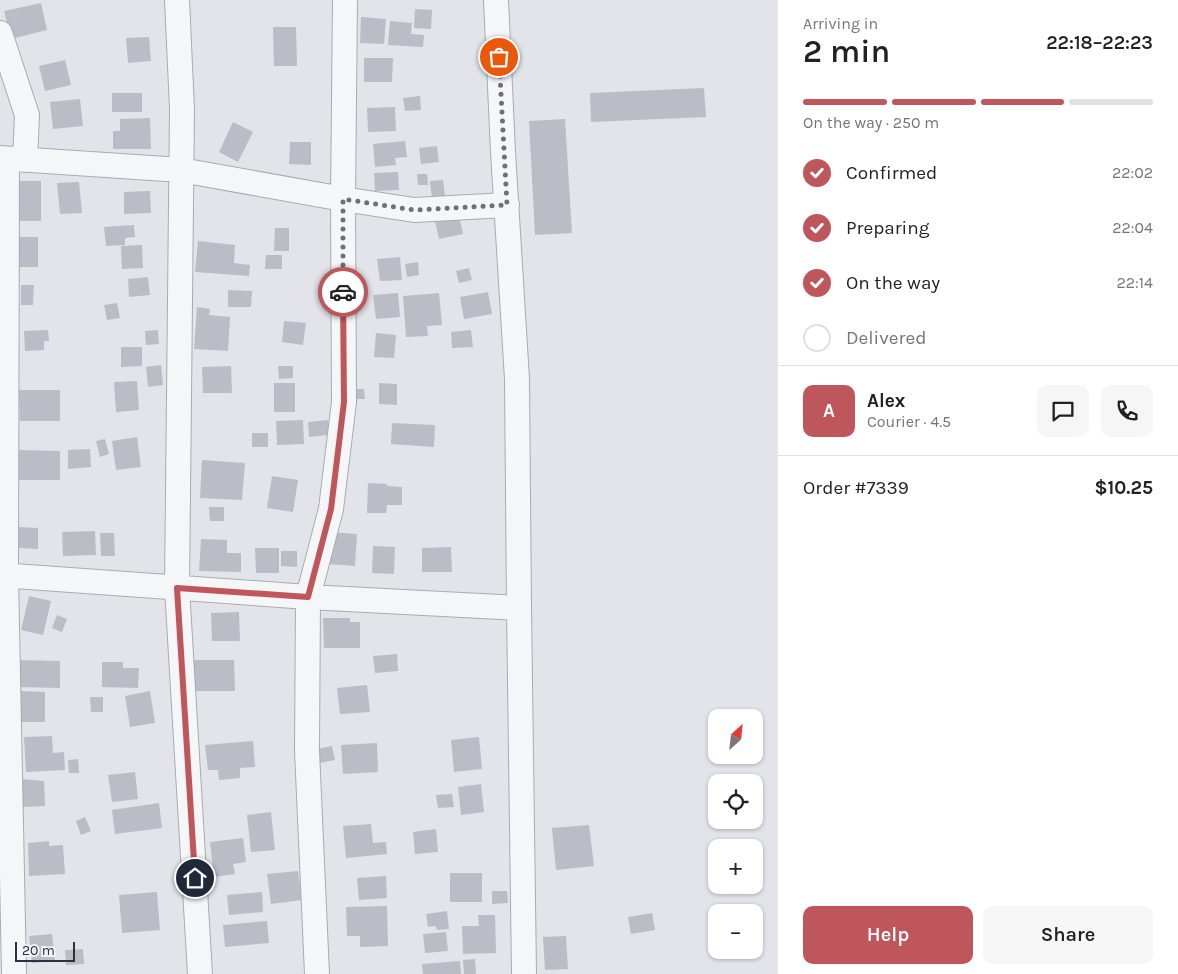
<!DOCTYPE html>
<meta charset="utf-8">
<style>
body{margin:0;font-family:Karla,sans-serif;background:#f6f6f6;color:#222;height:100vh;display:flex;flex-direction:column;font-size:19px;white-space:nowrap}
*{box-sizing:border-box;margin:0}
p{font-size:16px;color:#767676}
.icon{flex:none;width:28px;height:28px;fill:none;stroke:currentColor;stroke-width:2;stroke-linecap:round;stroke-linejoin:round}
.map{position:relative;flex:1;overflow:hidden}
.side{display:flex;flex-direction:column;background:#fff;width:400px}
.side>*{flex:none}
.needle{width:32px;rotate:27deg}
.controls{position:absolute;left:708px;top:709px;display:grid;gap:10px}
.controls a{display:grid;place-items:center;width:55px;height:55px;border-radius:10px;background:#fff;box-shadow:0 1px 4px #0004;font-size:25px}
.scale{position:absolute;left:15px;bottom:12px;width:60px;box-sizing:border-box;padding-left:5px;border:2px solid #2c313f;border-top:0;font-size:14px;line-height:18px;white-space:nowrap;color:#2c313f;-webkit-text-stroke:4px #f2f3f7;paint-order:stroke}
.pin{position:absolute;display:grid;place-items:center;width:42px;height:42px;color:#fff;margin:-21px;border:2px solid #fff;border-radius:50%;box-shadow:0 1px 5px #0007}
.courier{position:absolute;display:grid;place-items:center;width:50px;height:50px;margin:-25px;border:4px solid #bf565b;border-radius:50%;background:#fff;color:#222;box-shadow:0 1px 6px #0007}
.headline em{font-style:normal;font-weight:600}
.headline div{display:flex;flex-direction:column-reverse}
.headline{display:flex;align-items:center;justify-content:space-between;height:85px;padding:0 25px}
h1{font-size:32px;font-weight:600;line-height:38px}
.bar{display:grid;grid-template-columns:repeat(4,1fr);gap:8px 5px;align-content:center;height:60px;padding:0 25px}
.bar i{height:6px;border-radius:4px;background:#e0e0e0}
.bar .current{background:#bf565b}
.bar p{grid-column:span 4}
.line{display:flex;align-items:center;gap:12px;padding:0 25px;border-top:1px solid #e0e0e0}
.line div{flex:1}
.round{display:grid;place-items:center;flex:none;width:52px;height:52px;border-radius:10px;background:#f6f6f6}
ol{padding:0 25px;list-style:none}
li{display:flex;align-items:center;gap:15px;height:55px}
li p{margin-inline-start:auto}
li .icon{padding:5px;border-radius:50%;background:#bf565b;color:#fff;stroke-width:4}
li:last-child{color:#767676}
li i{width:28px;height:28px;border:2px solid #e0e0e0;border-radius:50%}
.action{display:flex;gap:10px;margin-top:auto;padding:10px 25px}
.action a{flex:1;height:58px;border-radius:10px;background:#bf565b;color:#fff;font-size:20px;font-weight:600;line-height:58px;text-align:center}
.action a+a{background:#f6f6f6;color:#222}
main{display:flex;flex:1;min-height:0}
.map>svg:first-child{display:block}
.building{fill:#babdc5}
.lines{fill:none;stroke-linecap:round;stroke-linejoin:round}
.street-casing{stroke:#a8abb3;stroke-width:26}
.street{stroke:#f5f6f8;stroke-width:24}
.done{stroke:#6c707a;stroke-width:5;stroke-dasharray:0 9}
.route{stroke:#bf565b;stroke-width:6}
</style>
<main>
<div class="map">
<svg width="778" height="974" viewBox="0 0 778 974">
<rect width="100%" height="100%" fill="#e2e4e9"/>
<path class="building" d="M41,3L47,30L11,39L4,11Z
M415,9L432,10L431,29L414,28Z
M361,17L386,19L384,44L360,43Z
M390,21L412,23L411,34L424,35L423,47L388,45Z
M273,27H296L297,66H274Z
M149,37L151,61L128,63L126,38Z
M364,58H393L392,82H364Z
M65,60L71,85L45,91L39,66Z
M704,88L706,117L591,122L590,93Z
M112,93H142V112H112Z
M420,96L421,110L405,111L403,98Z
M80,99L83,126L53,129L50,102Z
M395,107L396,131L368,132L367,108Z
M150,118L151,149H113V131H120V119Z
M565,119L572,233L535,235L529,121Z
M233,122L253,132L238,162L219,152Z
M405,141L407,157L395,158L396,165L375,167L373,144Z
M290,142H311V165L289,164Z
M437,146L439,162L421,164L419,148Z
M398,172L399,190L375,191L374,173Z
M417,174H427L428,185H418Z
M443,180L445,196L432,198L430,181Z
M15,181H41V221H15Z
M79,182L82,213L60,214L57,183Z
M150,191L151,213L124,214V192Z
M458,212L463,234L439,239L434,217Z
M134,225L135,237L125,238V245L106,246L104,227Z
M275,228H289V251H274Z
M17,237H38V267H17Z
M198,241L235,245L234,263L250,265L249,276L195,272Z
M142,245L143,268L122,269L121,246Z
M266,255H282V269H265Z
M400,257L402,280L380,281L377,259Z
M418,262L419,275L407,277L405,264Z
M469,268L472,280L459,283L456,271Z
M148,277L150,295L129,297L128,279Z
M21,285H34L33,305H21Z
M228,290L252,291L251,307H228Z
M488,292L492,314L464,319L460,297Z
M398,293L400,317L376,319L373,295Z
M439,293L442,325L427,326L428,336L406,337L403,296Z
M117,303L120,318L107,320L104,305Z
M197,307L210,309L209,315L230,317L228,351L194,349Z
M284,321L306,323L303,345L282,342Z
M48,330L49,341H44V350L25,351L24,331Z
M158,330L159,344L146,345L145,331Z
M471,330L473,347L452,348L451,332Z
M376,333L396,335L394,358L374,357Z
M121,347H142V366L121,367Z
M161,365L163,385L148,387L146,367Z
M231,366L232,393H203L202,367Z
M278,366H293V378L279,379Z
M137,381L139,410L116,412L114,382Z
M274,383H295V412H274Z
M379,383L397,384V405L379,404Z
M350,389H364L365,399H350Z
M19,390H60V421H20Z
M303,420L304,444L277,445L276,421Z
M328,420L329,435L309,437L308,422Z
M392,423L435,425L434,447L391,444Z
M252,433H268V447H252Z
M137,437L141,467L116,470L112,441Z
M105,439L109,454L100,457L96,441Z
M90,449L91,467L68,469V450Z
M18,450L60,451V480H18Z
M202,460L245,463L242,500L200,498Z
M272,476L298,480L293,512L267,508Z
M368,483L387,484V486L402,487V505H387L386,513H367Z
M209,507H224V521H210Z
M17,527L38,528V549L17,548Z
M95,531L96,555L63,556L62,532Z
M330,532L357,534L355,566L328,564Z
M100,533H114L115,556H101Z
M201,539L227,540V553H241V572L199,571Z
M373,546L395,547L394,574L372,573Z
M451,547L452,572H422V548Z
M255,548H279V573H256Z
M281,551H297V567L281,566Z
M29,596L51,601L43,635L21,630Z
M239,612L240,641H212L211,613Z
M57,615L67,619L62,632L52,628Z
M323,618H350V622H360V648H324Z
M397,654L398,671L375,673L373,656Z
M17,660L60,661V688L16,687Z
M194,660H234L235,691H194Z
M102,662H123V668H139L138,688L102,687Z
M367,685L370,712L340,714L337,688Z
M20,691L45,692V722H20Z
M150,691L155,723L130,727L125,696Z
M90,697H103V712H91Z
M52,736L53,753L64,752L65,770L26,772L24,737Z
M479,737L482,769L454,772L451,740Z
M253,741L255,767L240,768V778L219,780L218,770H208L205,745Z
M377,743L378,772L343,774L341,745Z
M332,746L335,760L319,763L316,749Z
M78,759L79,773H69L68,760Z
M135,772L138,799L112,802L108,775Z
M21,779L44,781L45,806L22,807Z
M481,784L484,812L461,815L458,787Z
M452,794L454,807L438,808L436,795Z
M159,803L162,828L115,834L112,810Z
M271,812L275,850L251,852L247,815Z
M85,817L91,831L81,835L76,821Z
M371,824L373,843L386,842L387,854L346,858L343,826Z
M589,825L594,866L556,870L552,828Z
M436,829L438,852L415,854L413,832Z
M243,838L246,862L233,864L235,874L214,877L210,842Z
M49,841V846L63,845L65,874L29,876L28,843Z
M298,871L302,900L271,904L267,874Z
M450,873H482V902H450Z
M386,876L387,898L359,900L357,878Z
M492,891H507L508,903L492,904Z
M157,892L160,930L122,933L119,895Z
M262,892L263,912L229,915L227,895Z
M387,906L388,946L360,947V936H347L346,907Z
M447,911L449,929L437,930L436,926L428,927L426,914Z
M652,913L655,930L631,934L628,917Z
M478,915H495L496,953L463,954L462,926H479Z
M267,921L269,943L225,947L223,925Z
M446,932L448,951L425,953L423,934Z
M52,934L55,961L32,963L29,936Z
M566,936L568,969L545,970L543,937Z
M83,949L84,964L66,965L65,950Z
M475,959L476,974H464L463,960Z
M460,961L461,974H423L422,964Z"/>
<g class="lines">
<defs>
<path id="street" d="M177,0L182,109L177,588L200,974
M496,0L503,152L517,379L519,608
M0,33L27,115L25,160
M0,158L181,170L343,199L414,210L507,205
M7,159L6,576L14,974
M0,575L308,597L519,608L524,974
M317,974L307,751L308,597L331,509L344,402L343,199L345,0"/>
</defs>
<use href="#street" class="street-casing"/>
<use href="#street" class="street"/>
</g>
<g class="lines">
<path class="done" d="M343,292V199L414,210L507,205L499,57"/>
<path class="route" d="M195,878L177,588L308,597L331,509L344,402L343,292"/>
</g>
</svg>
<div class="controls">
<a><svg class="needle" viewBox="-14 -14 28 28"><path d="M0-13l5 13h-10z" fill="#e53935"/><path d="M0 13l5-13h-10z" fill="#767676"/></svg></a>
<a><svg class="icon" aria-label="locate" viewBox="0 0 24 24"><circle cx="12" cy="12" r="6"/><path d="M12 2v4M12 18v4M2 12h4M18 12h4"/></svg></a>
<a>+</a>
<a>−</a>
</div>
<div class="scale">20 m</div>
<div class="pin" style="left:499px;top:57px;background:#ea580c"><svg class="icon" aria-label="bag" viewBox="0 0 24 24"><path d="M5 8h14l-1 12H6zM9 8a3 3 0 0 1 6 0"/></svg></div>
<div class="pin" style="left:195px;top:878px;background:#1f2937"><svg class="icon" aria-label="home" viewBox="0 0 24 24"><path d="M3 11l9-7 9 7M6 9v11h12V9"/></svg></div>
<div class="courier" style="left:343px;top:292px"><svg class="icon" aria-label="car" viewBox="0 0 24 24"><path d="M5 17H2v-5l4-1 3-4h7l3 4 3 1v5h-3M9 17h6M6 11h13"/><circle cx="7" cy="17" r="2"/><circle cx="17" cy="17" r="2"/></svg></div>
</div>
<section class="side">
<div class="headline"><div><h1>2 min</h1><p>Arriving in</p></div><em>22:18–22:23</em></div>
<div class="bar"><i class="current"></i><i class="current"></i><i class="current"></i><i></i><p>On the way · 250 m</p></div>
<ol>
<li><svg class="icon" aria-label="check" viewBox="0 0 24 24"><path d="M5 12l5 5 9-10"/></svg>Confirmed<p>22:02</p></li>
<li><svg class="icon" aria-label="check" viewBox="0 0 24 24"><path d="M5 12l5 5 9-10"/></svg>Preparing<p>22:04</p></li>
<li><svg class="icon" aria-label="check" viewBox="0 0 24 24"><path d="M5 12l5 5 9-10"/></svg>On the way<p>22:14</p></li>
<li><i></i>Delivered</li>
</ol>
<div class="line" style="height:90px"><b class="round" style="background:#bf565b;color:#fff">A</b><div><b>Alex</b><p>Courier · 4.5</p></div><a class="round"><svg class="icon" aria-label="chat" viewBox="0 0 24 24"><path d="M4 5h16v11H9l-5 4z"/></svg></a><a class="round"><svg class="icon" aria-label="phone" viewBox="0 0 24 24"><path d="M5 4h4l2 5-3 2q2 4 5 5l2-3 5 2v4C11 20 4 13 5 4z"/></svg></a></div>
<div class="line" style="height:65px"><div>Order #7339</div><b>$10.25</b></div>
<div class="action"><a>Help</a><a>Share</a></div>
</section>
</main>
